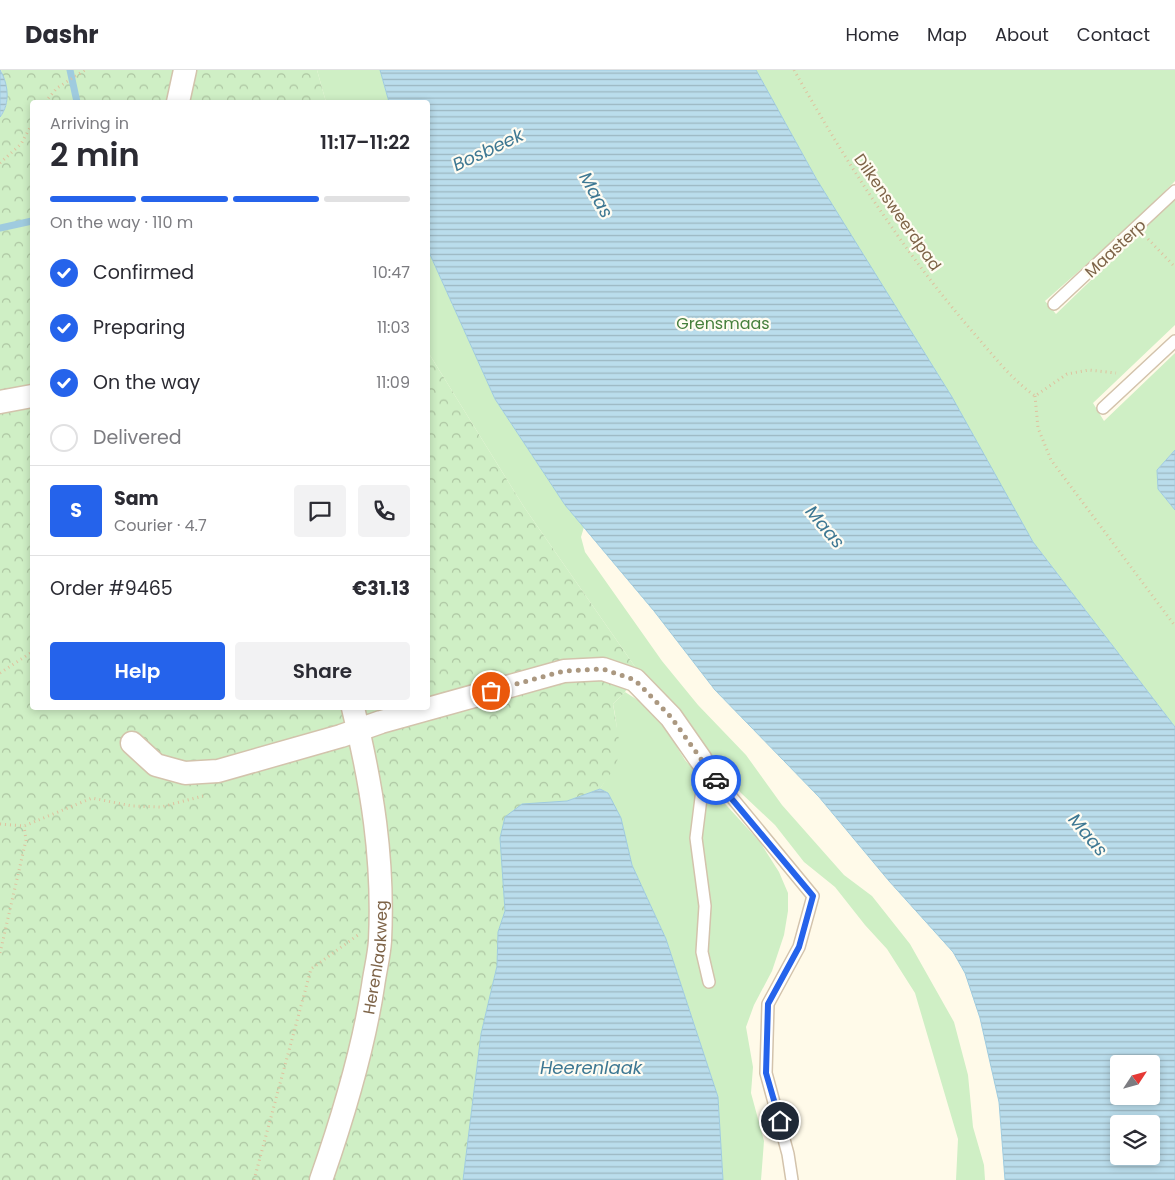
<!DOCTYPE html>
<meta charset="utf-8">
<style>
body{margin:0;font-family:Poppins,sans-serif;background:#f2f2f3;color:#2b2b33;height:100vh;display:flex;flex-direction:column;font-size:19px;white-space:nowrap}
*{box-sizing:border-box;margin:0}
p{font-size:16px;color:#7c7c81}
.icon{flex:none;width:28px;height:28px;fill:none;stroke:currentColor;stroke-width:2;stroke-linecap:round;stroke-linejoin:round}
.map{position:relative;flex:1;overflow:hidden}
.panel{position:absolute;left:30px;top:30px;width:400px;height:610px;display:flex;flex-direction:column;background:#fff;border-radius:5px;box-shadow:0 2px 8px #0003}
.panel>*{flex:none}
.needle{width:32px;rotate:54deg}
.controls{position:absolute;left:1110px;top:985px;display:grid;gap:10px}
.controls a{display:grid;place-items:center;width:50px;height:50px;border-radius:5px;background:#fff;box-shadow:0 2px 8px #0003;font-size:25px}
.pin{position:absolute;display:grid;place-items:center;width:42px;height:42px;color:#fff;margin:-21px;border:2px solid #fff;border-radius:50%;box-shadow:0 1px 5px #0007}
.courier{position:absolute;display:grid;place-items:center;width:50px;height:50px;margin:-25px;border:4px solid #2563eb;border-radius:50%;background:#fff;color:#222;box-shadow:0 1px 6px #0007}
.headline em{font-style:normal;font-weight:600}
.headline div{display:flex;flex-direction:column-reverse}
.headline{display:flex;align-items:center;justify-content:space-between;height:85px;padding:0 20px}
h1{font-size:32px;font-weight:600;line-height:38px}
.bar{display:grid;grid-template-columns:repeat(4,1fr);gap:8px 5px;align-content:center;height:60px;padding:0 20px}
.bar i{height:6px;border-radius:4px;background:#e1e1e2}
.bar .active{background:#2563eb}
.bar p{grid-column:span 4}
.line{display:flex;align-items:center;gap:12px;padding:0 20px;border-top:1px solid #e1e1e2}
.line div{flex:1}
.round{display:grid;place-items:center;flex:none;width:52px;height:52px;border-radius:5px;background:#f2f2f3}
ol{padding:0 20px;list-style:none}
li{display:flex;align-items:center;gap:15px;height:55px}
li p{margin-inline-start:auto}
li .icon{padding:5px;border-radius:50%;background:#2563eb;color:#fff;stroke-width:4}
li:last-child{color:#7c7c81}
li i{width:28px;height:28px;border:2px solid #e1e1e2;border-radius:50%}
.action{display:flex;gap:10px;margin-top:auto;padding:10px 20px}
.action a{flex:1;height:58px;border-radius:5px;background:#2563eb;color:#fff;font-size:20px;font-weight:600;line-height:58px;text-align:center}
.action a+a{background:#f2f2f3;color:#2b2b33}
header{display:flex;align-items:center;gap:30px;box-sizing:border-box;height:70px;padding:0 25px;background:#fff;border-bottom:1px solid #e1e1e2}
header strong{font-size:24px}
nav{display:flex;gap:28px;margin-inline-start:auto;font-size:18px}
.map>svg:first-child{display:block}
.grass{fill:#cfefc5}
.park{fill:url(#park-crowns)}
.water{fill:url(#water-rules);stroke:#9fcbdf;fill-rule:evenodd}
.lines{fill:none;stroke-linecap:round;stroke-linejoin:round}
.stream{stroke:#9fcbdf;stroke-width:7}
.service-casing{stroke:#d3c3ac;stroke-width:14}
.minor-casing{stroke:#d3c3ac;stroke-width:25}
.path{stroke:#dec19f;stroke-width:3;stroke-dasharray:1 4;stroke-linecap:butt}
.service{stroke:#fff;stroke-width:11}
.minor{stroke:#fff;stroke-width:22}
.done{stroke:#ab9880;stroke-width:5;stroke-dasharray:0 9}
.route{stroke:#2563eb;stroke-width:6}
.labels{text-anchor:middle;stroke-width:4.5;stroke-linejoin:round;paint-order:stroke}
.street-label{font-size:16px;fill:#7e6448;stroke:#fffcf2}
.park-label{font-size:16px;fill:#457f3c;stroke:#fffcf2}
.water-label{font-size:18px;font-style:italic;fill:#3e7893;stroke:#fffcf2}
</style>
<header>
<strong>Dashr</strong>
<nav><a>Home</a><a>Map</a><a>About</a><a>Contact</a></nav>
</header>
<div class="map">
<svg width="1175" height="1110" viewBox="0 0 1175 1110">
<defs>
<pattern id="park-crowns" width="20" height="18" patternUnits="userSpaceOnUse" patternTransform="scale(1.25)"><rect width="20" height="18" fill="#cfefc5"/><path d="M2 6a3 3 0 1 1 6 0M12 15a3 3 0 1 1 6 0" fill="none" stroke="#adc5a2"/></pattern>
<pattern id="water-rules" width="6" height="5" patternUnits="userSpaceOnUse" patternTransform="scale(1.25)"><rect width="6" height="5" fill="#baddec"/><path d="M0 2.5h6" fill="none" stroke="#9cb7c1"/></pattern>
</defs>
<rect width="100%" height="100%" fill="#fffae9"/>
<path class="grass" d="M317,0H380L389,32H326Z
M756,0H1175V111L1139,148L1045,231L1056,244L1175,129V255L1093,333L1104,351L1175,283V380L1157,400L1158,419L1175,440V657L1033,472L817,110Z
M428,180L495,329L565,435L584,457L581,467L585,482L662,591L698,635L746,685L782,735L844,805L872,826L910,874L954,952L968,1005L973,1057L984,1095L985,1110H956L958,1069L915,923L887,879L865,855L835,817L804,792L775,755L741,723L663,622L638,601L524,437L428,282Z
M625,622L644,634L667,661L685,690L760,772L779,802L788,823V841L784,865L772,901L754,935L746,957L753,997L751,1023L764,1071L761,1110H723L718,1027L666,869L632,795L621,749L608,723L600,719C619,690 620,667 613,634Z"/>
<path class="park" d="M1,0H317L326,32H32V638H428V282L524,437L638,601L625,622L613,634L621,682L613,700L600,719L567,731L545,733L502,789L505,841L498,862L497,896L481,964L463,1110H0V47C12,32 5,17 1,0Z"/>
<path class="water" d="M0,0C8,13 11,33 0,47Z
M380,0H756L817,110L952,327L1033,472L1175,657V1110H1005L999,1032L980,948L965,903L953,882L889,811L819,727L715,620L654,541L565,435L495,329L428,180V32H389ZM1119,994H1151V1026H1119ZM1119,1054H1151V1086H1119Z
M1175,380V440L1158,419L1157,400Z
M600,719L608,723L621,748L632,795L666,869L718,1027L723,1110H463L481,964L497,896L498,862L505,841L500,768L505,747L522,734L567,731Z"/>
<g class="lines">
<path class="stream" d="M70,0L77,32
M0,158L32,151"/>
<defs>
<path id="service" d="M1054,234L1175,121
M1103,338L1175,271
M701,690L813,826L799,877L768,934L766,1003L788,1084L792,1110
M709,912L702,882L705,836L696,768L702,720L715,709"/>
<g id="minor">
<path d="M178,32L185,0"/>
<path d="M0,332L32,326"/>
<path d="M132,673L156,695L185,703L218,701L341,666L381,652L564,601L603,599L635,610L671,647L701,690"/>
<path id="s1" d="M321,1110C343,1047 363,982 373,916C375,901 379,886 380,871C384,789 372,716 353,638"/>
</g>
</defs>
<use href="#service" class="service-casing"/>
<use href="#minor" class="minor-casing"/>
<path class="path" d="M794,0C846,92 903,181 972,261C992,284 1010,308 1035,326L1067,304L1089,300L1116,303
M45,32L57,18L85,0
M0,93L21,74L32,54
M1148,169L1175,197
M1035,326L1038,358L1051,390L1175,556
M0,603L32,582
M0,754L24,756L92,728L132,736L161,737L203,726
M0,883L26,770L24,756
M254,1110L311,899L358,865"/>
<use href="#service" class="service"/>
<use href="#minor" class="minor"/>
</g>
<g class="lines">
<path class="done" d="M491,621L564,601L603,599L635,610L671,647L716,710"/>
<path class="route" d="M716,710L813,826L799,877L768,934L766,1003L780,1051"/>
</g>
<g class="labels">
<g class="street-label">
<text transform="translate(898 142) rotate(55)" y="6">Dilkensweerdpad</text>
<text transform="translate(1115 178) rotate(-43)" y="6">Maasterp</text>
<text dy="6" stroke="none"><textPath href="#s1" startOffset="230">Herenlaakweg</textPath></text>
</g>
<g class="park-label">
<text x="723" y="259">Grensmaas</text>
</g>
<g class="water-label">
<text transform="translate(488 80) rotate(-25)" y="6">Bosbeek</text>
<text transform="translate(596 125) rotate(61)" y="6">Maas</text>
<text transform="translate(825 457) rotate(50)" y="6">Maas</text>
<text transform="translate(1088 765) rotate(50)" y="6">Maas</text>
<text x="591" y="1004">Heerenlaak</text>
</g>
</g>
</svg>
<div class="controls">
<a><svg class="needle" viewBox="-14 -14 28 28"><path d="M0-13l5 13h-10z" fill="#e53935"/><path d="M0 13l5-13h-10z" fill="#7c7c81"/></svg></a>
<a><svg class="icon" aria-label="layers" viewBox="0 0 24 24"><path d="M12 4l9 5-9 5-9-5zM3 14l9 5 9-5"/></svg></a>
</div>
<div class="pin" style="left:491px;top:621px;background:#ea580c"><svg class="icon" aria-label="bag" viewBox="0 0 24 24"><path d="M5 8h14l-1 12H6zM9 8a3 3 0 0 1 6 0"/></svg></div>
<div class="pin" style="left:780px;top:1051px;background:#1f2937"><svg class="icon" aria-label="home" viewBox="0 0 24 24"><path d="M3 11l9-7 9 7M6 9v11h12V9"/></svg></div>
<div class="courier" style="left:716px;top:710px"><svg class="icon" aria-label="car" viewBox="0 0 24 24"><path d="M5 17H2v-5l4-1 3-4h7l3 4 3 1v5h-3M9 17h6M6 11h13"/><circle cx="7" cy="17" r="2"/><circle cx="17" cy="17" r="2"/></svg></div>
<section class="panel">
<div class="headline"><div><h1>2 min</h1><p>Arriving in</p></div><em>11:17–11:22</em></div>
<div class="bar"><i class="active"></i><i class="active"></i><i class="active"></i><i></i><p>On the way · 110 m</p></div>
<ol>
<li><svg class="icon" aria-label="check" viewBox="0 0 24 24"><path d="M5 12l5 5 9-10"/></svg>Confirmed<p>10:47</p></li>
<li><svg class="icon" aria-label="check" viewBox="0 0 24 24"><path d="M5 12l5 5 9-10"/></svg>Preparing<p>11:03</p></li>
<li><svg class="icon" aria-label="check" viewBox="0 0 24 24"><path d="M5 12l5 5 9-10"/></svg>On the way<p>11:09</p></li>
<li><i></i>Delivered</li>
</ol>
<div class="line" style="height:90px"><b class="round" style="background:#2563eb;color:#fff">S</b><div><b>Sam</b><p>Courier · 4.7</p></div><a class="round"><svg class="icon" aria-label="chat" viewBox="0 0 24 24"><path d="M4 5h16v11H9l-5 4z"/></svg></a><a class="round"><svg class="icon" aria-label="phone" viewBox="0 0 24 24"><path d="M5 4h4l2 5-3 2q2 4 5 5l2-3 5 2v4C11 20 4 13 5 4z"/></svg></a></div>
<div class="line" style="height:65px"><div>Order #9465</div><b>€31.13</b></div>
<div class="action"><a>Help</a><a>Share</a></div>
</section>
</div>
